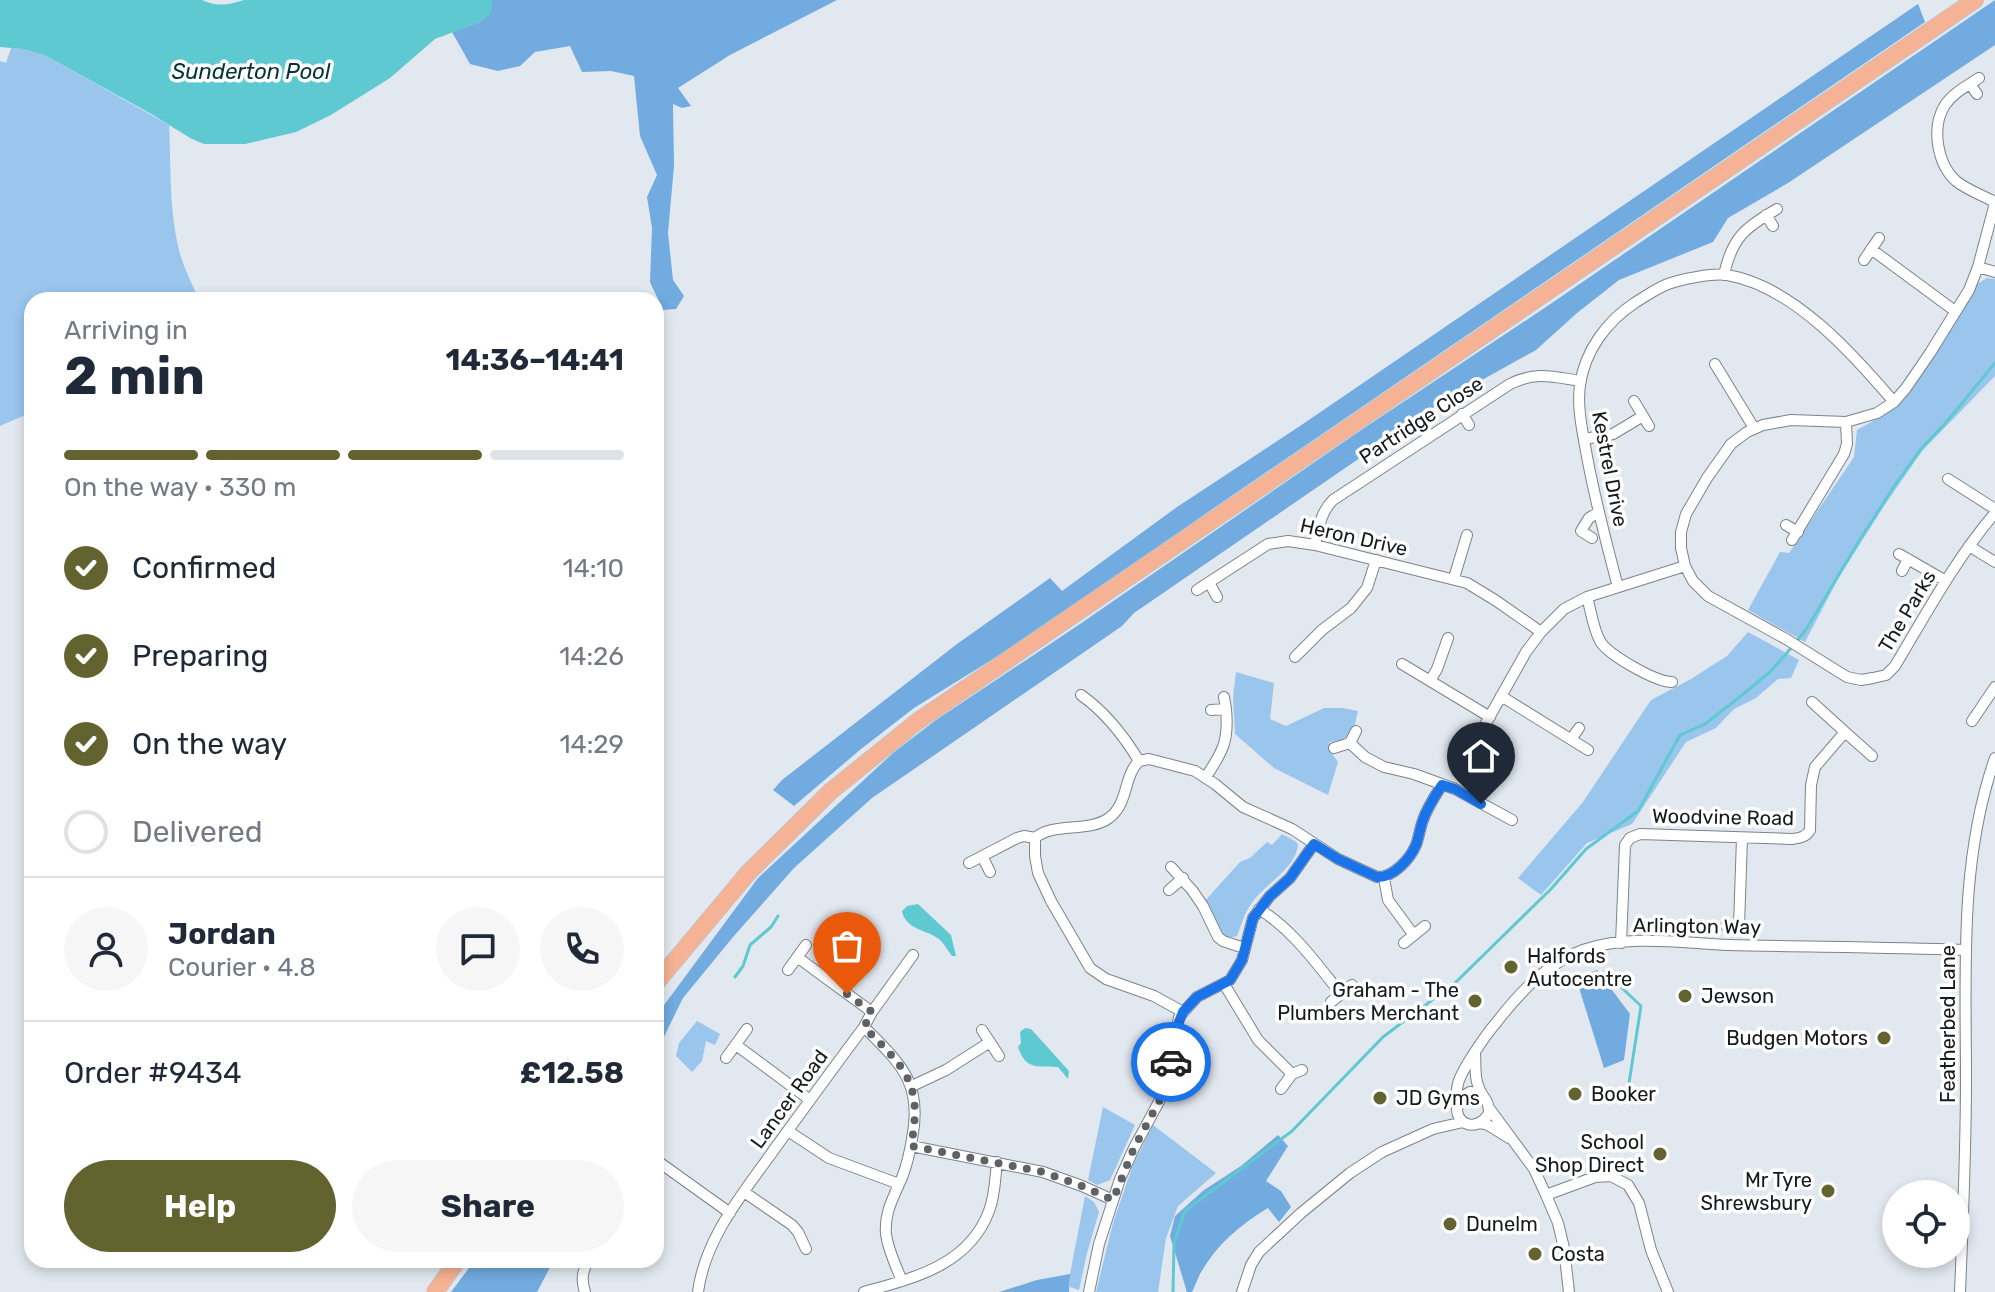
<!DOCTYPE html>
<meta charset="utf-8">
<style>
body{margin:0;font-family:Rubik,sans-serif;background:#f6f6f7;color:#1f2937;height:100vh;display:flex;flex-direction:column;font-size:30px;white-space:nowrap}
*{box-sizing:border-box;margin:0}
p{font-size:26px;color:#747a83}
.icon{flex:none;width:44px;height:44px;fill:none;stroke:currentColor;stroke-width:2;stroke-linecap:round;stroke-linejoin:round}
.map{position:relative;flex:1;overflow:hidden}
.details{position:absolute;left:24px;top:292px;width:640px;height:976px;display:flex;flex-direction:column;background:#fff;border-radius:24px;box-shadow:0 4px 12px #0003}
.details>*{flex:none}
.fabs{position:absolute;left:1882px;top:1180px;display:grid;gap:16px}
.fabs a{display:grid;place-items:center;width:88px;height:88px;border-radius:50%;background:#fff;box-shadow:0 4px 12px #0003;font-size:40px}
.pin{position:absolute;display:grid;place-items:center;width:68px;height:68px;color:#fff;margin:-82px -34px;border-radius:50% 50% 50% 0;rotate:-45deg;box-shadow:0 0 8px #0007}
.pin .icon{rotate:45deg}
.courier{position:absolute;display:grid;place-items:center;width:80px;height:80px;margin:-40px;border:6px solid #1a73e8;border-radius:50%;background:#fff;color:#222;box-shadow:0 2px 10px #0007}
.overview em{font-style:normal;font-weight:700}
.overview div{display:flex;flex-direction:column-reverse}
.overview{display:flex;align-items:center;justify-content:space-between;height:136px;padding:0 40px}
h1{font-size:52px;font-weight:700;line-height:60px}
.bar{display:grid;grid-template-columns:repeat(4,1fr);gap:12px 8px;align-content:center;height:96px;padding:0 40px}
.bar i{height:10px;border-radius:6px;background:#e0e1e3}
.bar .selected{background:#636330}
.bar p{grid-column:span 4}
.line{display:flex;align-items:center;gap:20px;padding:0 40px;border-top:2px solid #e0e1e3}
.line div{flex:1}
.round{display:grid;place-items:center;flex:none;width:84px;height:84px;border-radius:42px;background:#f6f6f7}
ol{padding:0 40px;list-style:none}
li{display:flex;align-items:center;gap:24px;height:88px}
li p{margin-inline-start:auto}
li .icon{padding:8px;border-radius:50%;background:#636330;color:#fff;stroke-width:4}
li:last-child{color:#747a83}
li i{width:44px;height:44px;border:4px solid #e0e1e3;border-radius:50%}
.action{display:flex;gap:16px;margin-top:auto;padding:16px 40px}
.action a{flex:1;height:92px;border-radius:48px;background:#636330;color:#fff;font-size:32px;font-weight:700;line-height:92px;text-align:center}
.action a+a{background:#f6f6f7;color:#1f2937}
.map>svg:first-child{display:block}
.green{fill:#9ac5ed}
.forest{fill:#71abe0}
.water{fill:#5fc9d2}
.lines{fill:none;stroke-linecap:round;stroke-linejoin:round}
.stream{stroke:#5fc9d2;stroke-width:3}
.minor-casing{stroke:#7d8389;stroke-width:12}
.highway-casing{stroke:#c3c3c4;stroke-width:18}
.minor{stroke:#fff;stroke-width:10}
.highway{stroke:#f6b294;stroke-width:16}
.done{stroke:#5e6165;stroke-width:8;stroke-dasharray:0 14.4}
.route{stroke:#1a73e8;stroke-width:10}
.poi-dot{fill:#636330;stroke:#fff;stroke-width:3}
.labels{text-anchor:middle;stroke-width:7;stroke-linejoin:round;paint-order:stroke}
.street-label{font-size:20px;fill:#17191b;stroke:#fff}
.poi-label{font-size:20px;fill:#17191b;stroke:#fff;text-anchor:start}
.water-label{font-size:22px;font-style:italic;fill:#003438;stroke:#fff}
</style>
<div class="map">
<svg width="1995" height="1292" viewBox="0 0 1995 1292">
<rect width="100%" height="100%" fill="#e2e8ef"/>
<path class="green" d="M11,48L23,49L46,56L169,125C171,165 169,207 178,246C182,265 192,283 199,300H32V412L0,426V61L6,63Z
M1987,278L1995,279V376L1922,451L1884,506L1839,577L1805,642L1748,610L1780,552L1789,553L1854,457L1857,430L1887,413L1914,383L1977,284Z
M1748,632L1799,660L1791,678L1778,679L1756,698L1734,709L1716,728L1686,742L1632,824L1587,843L1541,895L1518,878L1583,802L1651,700L1691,679L1727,656Z
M1236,672L1274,683L1270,719L1286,726L1324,708H1343L1358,711L1354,728L1343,740L1329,742L1333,755L1338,762L1328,795L1274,768L1235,734L1233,697Z
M1282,834L1295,841L1298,844C1297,867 1267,883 1254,900C1245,911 1242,923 1237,936C1216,942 1211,918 1204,902L1240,862L1250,858L1267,842L1272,845Z
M697,1021L720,1034L715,1045L706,1041L702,1061L692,1072L676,1056L679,1043Z
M1103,1107L1135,1125L1110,1180L1097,1185L1088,1180Z
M1153,1125L1216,1173L1178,1206L1166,1238L1158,1292H1096L1113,1223L1133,1165Z
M1085,1196L1094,1202L1099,1212L1087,1253L1079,1290L1070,1287V1274Z"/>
<path class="forest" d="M492,0H837L730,55L678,88L691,106L682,108L673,104L674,166L668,233L673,280L684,296L676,309L663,310L650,282L652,228L647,197L657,175L640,136L634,76L611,71L582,72L570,46L535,52L520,66L498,71L470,64L452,32L480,22L492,9Z
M1995,0V45L1788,183L1728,218L1713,242L1619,280L1577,313L1536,350L1437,405L1134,613L1122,626L872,798L794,868L733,937L683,998L656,1053V1016L758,878L894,752L936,720L1080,624L1364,428L1546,307Z
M1918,4L1925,22L1211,510L1065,612L1014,646L914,708L861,749L794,806L773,790L782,780L957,644L1050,578L1062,591L1177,507L1300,426Z
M1597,970L1630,1014L1624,1060L1604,1068L1576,978Z
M1278,1135L1288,1146L1266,1181L1281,1191L1291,1207L1279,1222L1268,1208C1240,1225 1216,1245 1200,1274C1197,1280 1195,1286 1192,1292H1187L1170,1236L1175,1216L1204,1190L1241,1166Z
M475,1260H554L537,1292H451Z
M1070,1274L1069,1292H999L1037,1280Z"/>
<path class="water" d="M0,0H202C217,7 228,5 244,0H492V9L489,15L480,22L435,39L390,78L331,115L296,132L245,144H204L190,138L153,115L46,56L23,49L0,47Z
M918,904L951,935L956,956H952C948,951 944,943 939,939C927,930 905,929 902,911L907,906Z
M1025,1028L1031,1029L1069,1071L1068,1079L1058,1067C1036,1066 1026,1070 1018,1047L1021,1043L1020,1032Z"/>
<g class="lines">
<path class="stream" d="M1797,641L1807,628L1859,541L1895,485L1921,449L1949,419L1995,363
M1605,972L1641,1006L1629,1083
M735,977L743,966L750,945L771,927L778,916
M1173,1292L1174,1243L1185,1211L1292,1131L1383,1037L1456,982L1551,889L1586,849L1638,811L1680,735L1705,724L1746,692L1771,671L1792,647"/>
<defs>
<path id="minor" d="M1979,78C1967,86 1953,93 1945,105C1931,127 1937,164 1956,181C1967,190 1982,195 1995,202
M1970,84L1977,94
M1995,203L1978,267L1969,290L1930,353L1906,388L1894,402L1877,413L1846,422L1791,420L1763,425L1747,432L1731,444L1707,478L1686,514L1681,532V548L1685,566L1693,581L1708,596L1786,639L1847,677L1861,680L1873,678L1886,675L1895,666C1926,614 1955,560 1995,513
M1766,215L1773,226
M1871,249L1955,311
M1864,260L1879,238
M1978,267L1995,272
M1724,275C1732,237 1746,227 1777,209
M1715,364L1754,428
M1634,401L1649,426
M1462,414L1469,425
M1584,439L1613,434L1643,416
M1948,479L1995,509
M1786,525L1798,532
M1592,538L1581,531L1589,518L1599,512
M1792,540L1844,454L1847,444L1846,422
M1315,545C1319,528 1320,513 1333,500L1510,384C1536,371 1553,377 1581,381
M1969,546L1995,562
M1899,554L1946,581
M1902,571L1908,559
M1454,578L1467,535
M1209,582L1217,597
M1618,587C1606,542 1594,497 1586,451C1582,429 1577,407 1580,385C1585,350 1607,321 1636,302C1646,296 1657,288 1668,284C1682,279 1712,273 1727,275C1793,286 1853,354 1894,402
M1197,590L1268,544L1288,541L1315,545L1467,583L1495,600L1541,632
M1587,597C1591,611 1593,628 1600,641C1608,655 1656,682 1672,682
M1295,657L1322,630L1351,608L1367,588L1376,560
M1402,664L1490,717
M1430,681L1437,669L1448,638
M1081,695C1105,712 1124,736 1139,761L1149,759L1195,771L1215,784L1243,807L1292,829L1338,859L1377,877C1393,878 1410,859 1416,845C1419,837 1420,828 1423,820C1427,808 1435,796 1442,785
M1501,696L1588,750
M1211,710L1226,709L1224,697
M1972,721L1995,687
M1845,732L1872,756
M1572,738L1579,728
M1350,743L1365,757L1384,767L1414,774L1455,789L1512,820
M1334,748L1350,743L1356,731
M1472,748L1526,652L1541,632L1564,609L1587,597L1685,566
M1139,761C1123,777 1129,803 1109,818C1088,833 1053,822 1035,838V856L1038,873L1051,901L1090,968L1106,979L1154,996L1183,1012
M1206,777C1223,751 1229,741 1226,709
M982,856L990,872
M969,863L1017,838L1024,836L1035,838
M1171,867L1192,890L1203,906L1218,937L1223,941L1244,948
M1384,878L1388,900L1413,934
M1169,890L1183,878
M1259,909C1293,930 1316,963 1341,994
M1726,926L1752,927
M1739,926L1742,838
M1404,943L1425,926
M1621,943L1625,845L1630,838L1640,834L1792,839C1800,838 1806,837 1810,830L1811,785L1815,767L1845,732L1812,702
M797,957L872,1012
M788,970L806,945
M1224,984L1258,1040L1292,1074
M1331,1002L1352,985
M864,1027C901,1064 923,1083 912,1139C910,1151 907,1164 903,1175C895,1195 884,1211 886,1234C888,1250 896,1266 902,1281
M982,1030L999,1056
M736,1045L810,1100
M1475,1054C1476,1065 1474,1078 1479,1088C1483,1099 1489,1099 1489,1113C1476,1136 1448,1122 1460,1098L1470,1092L1481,1094
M726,1058L747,1029
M912,1086L946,1070L990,1042
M1281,1089L1292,1074L1302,1070
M1457,1103C1457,1097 1456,1090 1458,1084C1460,1072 1487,1033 1496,1023C1519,993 1547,963 1583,950C1629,934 1681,943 1728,945C1807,947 1886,947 1964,950
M1489,1108L1534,1169L1546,1195L1558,1223L1564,1248L1569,1292
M1480,1123L1488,1125L1509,1138
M788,1131L829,1158L899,1184
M911,1146L1043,1172L1082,1186L1113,1200
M656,1160L730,1213
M744,1192L792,1225L798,1232L806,1249
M1546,1195L1595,1177L1611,1176L1628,1185L1639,1203L1651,1250L1668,1292
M585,1292C581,1280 582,1271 589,1260
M698,1292C705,1237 745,1191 776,1147C805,1107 834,1067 864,1027L872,1012L913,955
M864,1292C914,1278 969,1265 989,1211C995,1196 995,1179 997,1162
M1089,1292L1099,1244L1120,1179L1134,1148L1162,1096L1167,1082L1179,1017L1197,997L1230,980L1242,960L1253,918L1270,896L1290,878L1314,844
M1242,1292L1251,1265L1259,1252L1301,1213L1350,1173L1382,1152L1433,1129L1463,1122
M1960,1292C1963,1221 1966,1150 1966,1079C1966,971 1959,861 1995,758"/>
<path id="highway" d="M656,983L748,873L831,791L918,721L1975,0
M435,1292L458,1260"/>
</defs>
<use href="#minor" class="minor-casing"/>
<use href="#highway" class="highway-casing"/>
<use href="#minor" class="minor"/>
<use href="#highway" class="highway"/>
</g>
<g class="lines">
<path class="done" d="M847,994L872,1012L864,1027C906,1069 923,1083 911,1146L1043,1172L1082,1186L1113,1200L1134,1148L1162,1096L1171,1062"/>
<path class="route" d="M1171,1062L1177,1027L1183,1012L1197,997L1230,980L1242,960L1253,918L1270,896L1290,878L1314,844L1338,859L1377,877C1393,878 1410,859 1416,845C1419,837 1420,828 1423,820C1427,808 1435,796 1442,785L1455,789L1481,804"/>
</g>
<g class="poi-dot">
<circle cx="1511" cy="967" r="8"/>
<circle cx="1685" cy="996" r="8"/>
<circle cx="1475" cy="1001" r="8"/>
<circle cx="1884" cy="1038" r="8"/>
<circle cx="1575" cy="1094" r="8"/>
<circle cx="1380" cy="1098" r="8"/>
<circle cx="1660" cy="1154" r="8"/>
<circle cx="1828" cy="1191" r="8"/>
<circle cx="1450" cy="1224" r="8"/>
<circle cx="1535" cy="1254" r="8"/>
</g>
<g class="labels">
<g class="street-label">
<text transform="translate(1421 420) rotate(-33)" y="7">Partridge Close</text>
<text transform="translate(1610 469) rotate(79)" y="7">Kestrel Drive</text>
<text transform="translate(1354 537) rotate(13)" y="7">Heron Drive</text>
<text transform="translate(1907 611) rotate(-59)" y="7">The Parks</text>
<text transform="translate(1723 817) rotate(1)" y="7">Woodvine Road</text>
<text transform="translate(1697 926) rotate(1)" y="7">Arlington Way</text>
<text transform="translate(1948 1024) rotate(-90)" y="7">Featherbed Lane</text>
<text transform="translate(789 1099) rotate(-54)" y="7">Lancer Road</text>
</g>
<g class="poi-label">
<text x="1527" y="963">Halfords<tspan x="1527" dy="23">Autocentre</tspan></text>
<text x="1459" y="997" text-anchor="end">Graham - The<tspan x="1459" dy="23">Plumbers Merchant</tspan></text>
<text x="1701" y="1003">Jewson</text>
<text x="1868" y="1045" text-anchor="end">Budgen Motors</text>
<text x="1591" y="1101">Booker</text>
<text x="1396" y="1105">JD Gyms</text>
<text x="1644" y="1149" text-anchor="end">School<tspan x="1644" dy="23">Shop Direct</tspan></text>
<text x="1812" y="1187" text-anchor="end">Mr Tyre<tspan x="1812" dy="23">Shrewsbury</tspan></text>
<text x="1466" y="1231">Dunelm</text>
<text x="1551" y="1261">Costa</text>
</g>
<g class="water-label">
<text x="251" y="79">Sunderton Pool</text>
</g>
</g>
</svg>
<div class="fabs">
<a><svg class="icon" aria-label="locate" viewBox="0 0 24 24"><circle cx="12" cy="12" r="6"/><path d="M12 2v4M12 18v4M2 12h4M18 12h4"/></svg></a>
</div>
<div class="pin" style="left:847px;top:994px;background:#ea580c"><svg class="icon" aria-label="bag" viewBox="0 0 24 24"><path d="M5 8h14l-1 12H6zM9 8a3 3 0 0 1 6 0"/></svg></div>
<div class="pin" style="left:1481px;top:804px;background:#1f2937"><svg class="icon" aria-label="home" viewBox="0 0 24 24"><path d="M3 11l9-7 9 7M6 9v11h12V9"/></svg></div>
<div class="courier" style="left:1171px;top:1062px"><svg class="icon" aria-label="car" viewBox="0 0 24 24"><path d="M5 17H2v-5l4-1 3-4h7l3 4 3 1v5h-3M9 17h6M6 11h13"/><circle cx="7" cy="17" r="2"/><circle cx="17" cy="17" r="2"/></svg></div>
<section class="details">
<div class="overview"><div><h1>2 min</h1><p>Arriving in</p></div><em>14:36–14:41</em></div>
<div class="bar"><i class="selected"></i><i class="selected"></i><i class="selected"></i><i></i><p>On the way · 330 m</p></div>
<ol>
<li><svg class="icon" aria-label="check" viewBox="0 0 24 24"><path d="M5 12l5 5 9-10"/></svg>Confirmed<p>14:10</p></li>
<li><svg class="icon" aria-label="check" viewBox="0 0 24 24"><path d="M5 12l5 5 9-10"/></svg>Preparing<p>14:26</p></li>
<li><svg class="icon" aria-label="check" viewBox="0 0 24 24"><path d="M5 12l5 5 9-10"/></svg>On the way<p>14:29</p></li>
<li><i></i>Delivered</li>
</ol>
<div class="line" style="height:144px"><a class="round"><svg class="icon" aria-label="person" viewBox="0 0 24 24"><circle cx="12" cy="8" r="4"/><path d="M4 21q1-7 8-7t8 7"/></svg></a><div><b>Jordan</b><p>Courier · 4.8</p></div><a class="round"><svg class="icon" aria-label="chat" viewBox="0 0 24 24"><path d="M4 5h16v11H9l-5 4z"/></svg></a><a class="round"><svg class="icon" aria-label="phone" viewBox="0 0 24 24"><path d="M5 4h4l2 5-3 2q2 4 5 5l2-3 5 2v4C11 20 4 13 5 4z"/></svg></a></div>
<div class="line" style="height:104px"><div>Order #9434</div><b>£12.58</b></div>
<div class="action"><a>Help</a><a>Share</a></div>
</section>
</div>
